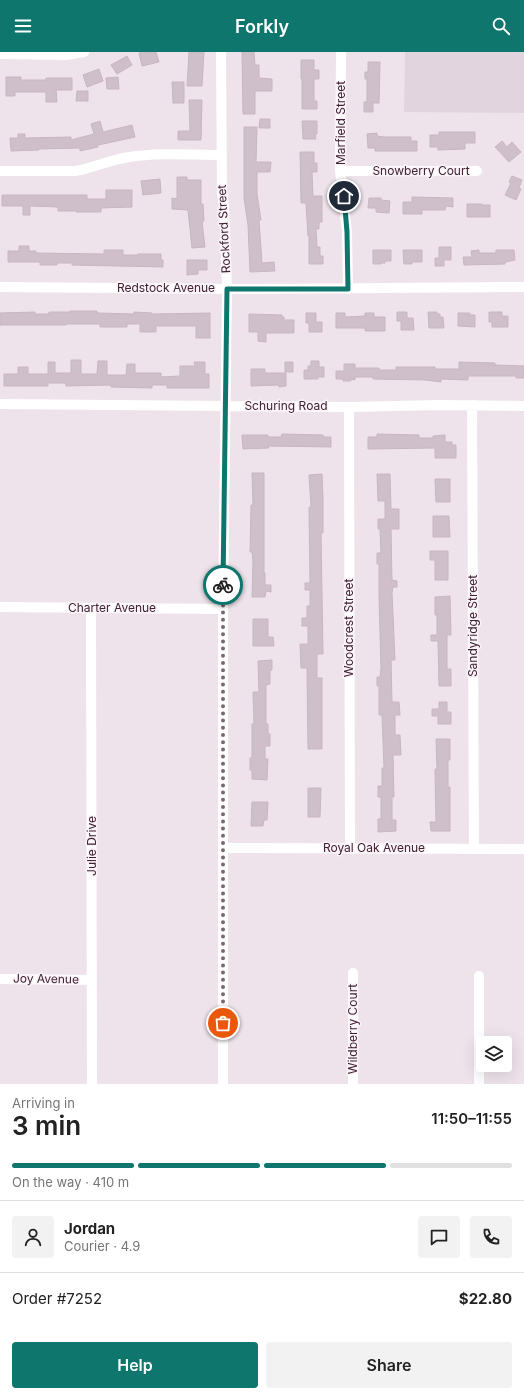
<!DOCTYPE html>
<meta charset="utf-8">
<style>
body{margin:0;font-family:Inter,sans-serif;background:#f2f2f2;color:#222;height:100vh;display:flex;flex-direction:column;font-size:15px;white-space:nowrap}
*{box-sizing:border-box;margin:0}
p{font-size:13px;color:#767676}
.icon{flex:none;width:22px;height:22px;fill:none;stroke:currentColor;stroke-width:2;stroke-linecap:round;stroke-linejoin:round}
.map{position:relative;height:1032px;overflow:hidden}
.panel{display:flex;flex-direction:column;background:#fff;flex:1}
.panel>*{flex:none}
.controls{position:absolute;left:476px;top:984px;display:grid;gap:8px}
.controls a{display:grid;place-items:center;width:36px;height:36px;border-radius:4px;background:#fff;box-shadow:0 4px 16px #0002;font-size:20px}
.pin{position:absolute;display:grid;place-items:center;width:34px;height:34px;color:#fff;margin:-17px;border:2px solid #fff;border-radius:50%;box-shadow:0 1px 4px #0007}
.courier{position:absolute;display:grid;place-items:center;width:40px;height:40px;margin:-20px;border:3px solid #0f766e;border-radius:50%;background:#fff;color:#222;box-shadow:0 1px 5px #0007}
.head em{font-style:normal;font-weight:600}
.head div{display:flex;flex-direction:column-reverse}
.head{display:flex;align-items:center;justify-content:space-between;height:68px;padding:0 12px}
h1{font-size:26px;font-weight:600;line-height:30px}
.bar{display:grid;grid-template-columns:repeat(4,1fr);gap:6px 4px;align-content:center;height:48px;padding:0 12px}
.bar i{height:5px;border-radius:3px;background:#e0e0e0}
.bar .active{background:#0f766e}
.bar p{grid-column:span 4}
.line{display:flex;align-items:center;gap:10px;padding:0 12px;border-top:1px solid #e0e0e0}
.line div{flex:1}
.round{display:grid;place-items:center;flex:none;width:42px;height:42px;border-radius:4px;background:#f2f2f2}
.button{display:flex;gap:8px;margin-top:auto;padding:8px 12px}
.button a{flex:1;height:46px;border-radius:4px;background:#0f766e;color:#fff;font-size:16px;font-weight:600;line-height:46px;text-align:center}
.button a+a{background:#f2f2f2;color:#222}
header{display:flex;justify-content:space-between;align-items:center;height:52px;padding:0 12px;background:#0f766e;color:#fff;font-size:18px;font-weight:600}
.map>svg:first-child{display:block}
.built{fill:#e2d4de}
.building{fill:#cfbfcb;stroke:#c9b5c3}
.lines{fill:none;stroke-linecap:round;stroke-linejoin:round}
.minor{stroke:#fff;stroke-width:10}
.done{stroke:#7e6573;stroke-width:4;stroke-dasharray:0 7.2}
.route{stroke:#0f766e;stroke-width:5}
.labels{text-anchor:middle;stroke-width:3;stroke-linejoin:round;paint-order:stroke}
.street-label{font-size:12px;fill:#412133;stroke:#faf4f9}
</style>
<header><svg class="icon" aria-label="menu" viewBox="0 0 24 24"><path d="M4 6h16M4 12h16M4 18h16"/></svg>Forkly<svg class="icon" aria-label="search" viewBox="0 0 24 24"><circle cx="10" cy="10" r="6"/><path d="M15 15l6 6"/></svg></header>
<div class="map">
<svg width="524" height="1032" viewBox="0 0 524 1032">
<rect width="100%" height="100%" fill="#eee3eb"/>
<path class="built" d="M405,0H524V61L404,60Z"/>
<path class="building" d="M143,0H156L159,10L142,14L139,1Z
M189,0H204L202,34H187Z
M242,0H254L255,13H259V26L272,27V39H255V62H243Z
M127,4L132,13L117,22L111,13Z
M301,8H314V18H319V27H314V49H317V57H302V27H301Z
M368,10H380L379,51H373V60H364V50H367V27H365V20H368Z
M99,17L103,29L87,35L83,23Z
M6,25H21V28H46V26H72V38H56L57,50H46V40H15V44H6Z
M118,25L119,37H107L106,26Z
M172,30H184V51H173Z
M77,39H88V49H76Z
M189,48H202L201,88H178V79H190Z
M260,67H270V76H259Z
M100,69L103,80L132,73L135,85L98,93V95L80,99V96L39,97V98L11,99L10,86H18V82H25V86L71,85V88L94,82L91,72Z
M302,69H317V82H315L316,87H303Z
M244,75H257L256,110H271L270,120H257V142L261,168H259L262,211L274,210L275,219L250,220L248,173L244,146Z
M439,80H475V91H465V97L438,98V95H430V83H439Z
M377,81V84L384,85H411V89H417V99H375V96H368L367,82Z
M502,89L507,95L512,90L521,100L509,110L495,95Z
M300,100H314V111H317V120H312L313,144H322V170H319V177H316L317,195H320V204H323V212H309V184H308L306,151H301Z
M512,124L522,128L519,136L521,137L516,148L505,143L511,131L509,130Z
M177,125H187V128H201V152H203L204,169L202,170L205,195L192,196L188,158L172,157V146L177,147Z
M160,127L161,141L143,143L141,129Z
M106,138H132V155L101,156V160H76V159H58V155L30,154V163H23V154H2V143H87V147H106Z
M412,145L453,146V155L446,154L445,158H422V162H403V150H412Z
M369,146H381V148L390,149L389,161L376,160V156H368Z
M467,152H482V153H490V165H467Z
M19,194H29V199H36V201L104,202V198H123V203H138V202H161V208H163V215L72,213V211H57V213H40V210H8V199H19Z
M439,195H451V208H444V214H435V206H439Z
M373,198H391V209H385V211H381V212H373Z
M403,198H422V210H412V212H404Z
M479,198V201H496V198H514L515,208L505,210V212L464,213L463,205H472L471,199Z
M187,208H207V218H198V222L187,223Z
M70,259H97V261L134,262V260L152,261V262L210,261V286H196V274H156V280H140V272H127V275H100V272H66V273H0V261L35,260V262H49V260H70Z
M397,260H407V266H413L414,278H401V269H397Z
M428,260H437V262H440V265H443L444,276H429Z
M489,260H502V264H508V275H492V270H489Z
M306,261H316V270H322V280H309V271H306Z
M336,261H345V265L365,264V261H374V265H385V279H365V276H336Z
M458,261H470V263H475V275L458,274Z
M249,262L282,263V265H284V268H294V281H266V290L258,289V280H249Z
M71,308H81V322H97L98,309H107V323H126L127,312H135V321H161V325L180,324V314H195L194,310H205V322H209V336H167V333H152V336L111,335V333L66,334V331H48V334H4V322H18V315H28V322H48V310H55V321H71Z
M311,309H319V315H324V325H318V327H304V318H308V314H311Z
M285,310H293V320H285Z
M459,310L495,311V313L524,314V326H516V324H468V328L441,327V330L425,328L373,327V325H355V328L351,327V329H343V327H336V319H344V312H355V316H379V318H396V315H435V317H459Z
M251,317H265V321H286V334L279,335V333L251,334Z
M282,382L323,383L324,385H331V395L268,394L269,396L243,397L242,383H268V385H281Z
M377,382L419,383V386H433V384L445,383V390H452V393H456V406H435V396L368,397V385H377Z
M252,421H264V521H265V533H271V540L266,539L265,545H252L253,509L252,500H250L251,453H253Z
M322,422L323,447V481H321L323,602H317V626H322V697H308L307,616H301L300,592H308V574H302V566H307V554H310V538H305V531H310L309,455H311L309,423Z
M377,422H390L391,457H399V477H391L392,528L397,529V535H393L392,541L395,608H391L392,650H399L400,663H395V683H400L401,703H393L394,745H392V768H396V779L378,780V767H381V745H378V734H382V716H384L382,663H379V634H377V625H380L381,616L379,544V512H377V501H381L380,477H378V467H385V449H378Z
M435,427H450V450H436Z
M433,464H449L450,485H433Z
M430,499H448V528H435V508H430Z
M450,544L451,583H447V617H451V634H439L438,589H431V583H437V563H435V545Z
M253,567H268V585H273L274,594H253Z
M272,608V618H270V632L266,633V672H268V682H270V694H265V707H268L267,728L252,727V718H250V706H252V672H254L253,640H259L258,609Z
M439,650H447V660H451V672H438V664H432V657H439Z
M436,687H450V708H448V735H450V779H431L430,770H436L435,717H437Z
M308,736H321L320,765H308Z
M252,750H268L267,768H264L263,774H251Z"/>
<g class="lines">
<path class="minor" d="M221,0L222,141L224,155L227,237L223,557V1032
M341,0L340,119L347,179L348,237
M0,2L66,3L84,0
M0,119H75C93,116 110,108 129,105C159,100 191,103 222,103
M340,119H477
M0,235L240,237L524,235
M0,352L349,355L439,353L524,354
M472,353L474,796
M349,355L350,797
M0,555L223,557
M91,557L92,1032
M224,796L524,797
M353,921V1032
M479,924V1032
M0,927L92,928"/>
</g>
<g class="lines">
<path class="done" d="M223,971V533"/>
<path class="route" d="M223,533L227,237H348L347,180L344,144"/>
</g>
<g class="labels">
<g class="street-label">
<text transform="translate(341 71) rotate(-90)" y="4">Marfield Street</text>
<text x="421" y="123">Snowberry Court</text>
<text transform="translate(224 177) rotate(-93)" y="4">Rockford Street</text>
<text x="166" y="240">Redstock Avenue</text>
<text x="286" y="358">Schuring Road</text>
<text x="112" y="560">Charter Avenue</text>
<text transform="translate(473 574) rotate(-90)" y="4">Sandyridge Street</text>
<text transform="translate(349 576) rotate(-90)" y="4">Woodcrest Street</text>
<text transform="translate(92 794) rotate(-90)" y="4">Julie Drive</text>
<text x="374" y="800">Royal Oak Avenue</text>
<text transform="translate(46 927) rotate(1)" y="4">Joy Avenue</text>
<text transform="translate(353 977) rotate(-90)" y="4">Wildberry Court</text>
</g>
</g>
</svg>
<div class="controls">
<a><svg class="icon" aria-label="layers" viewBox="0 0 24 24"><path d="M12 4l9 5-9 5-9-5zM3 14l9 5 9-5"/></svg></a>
</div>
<div class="pin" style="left:223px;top:971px;background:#ea580c"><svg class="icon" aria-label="bag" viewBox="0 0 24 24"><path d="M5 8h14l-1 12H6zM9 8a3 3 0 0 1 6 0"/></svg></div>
<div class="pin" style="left:344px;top:144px;background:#1f2937"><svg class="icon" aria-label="home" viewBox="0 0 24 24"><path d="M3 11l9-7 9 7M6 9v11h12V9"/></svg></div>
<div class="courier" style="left:223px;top:533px"><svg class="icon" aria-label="bike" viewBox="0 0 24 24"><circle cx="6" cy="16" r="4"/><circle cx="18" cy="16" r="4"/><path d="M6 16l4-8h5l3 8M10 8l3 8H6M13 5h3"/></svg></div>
</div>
<section class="panel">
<div class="head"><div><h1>3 min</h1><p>Arriving in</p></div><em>11:50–11:55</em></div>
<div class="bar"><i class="active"></i><i class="active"></i><i class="active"></i><i></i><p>On the way · 410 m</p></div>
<div class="line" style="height:72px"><a class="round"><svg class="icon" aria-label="person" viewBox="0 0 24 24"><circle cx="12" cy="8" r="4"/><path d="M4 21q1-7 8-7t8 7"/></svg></a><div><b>Jordan</b><p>Courier · 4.9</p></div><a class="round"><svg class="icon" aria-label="chat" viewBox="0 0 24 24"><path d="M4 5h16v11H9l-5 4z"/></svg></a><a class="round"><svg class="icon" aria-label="phone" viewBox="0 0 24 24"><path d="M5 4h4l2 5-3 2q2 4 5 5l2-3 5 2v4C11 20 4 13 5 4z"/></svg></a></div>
<div class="line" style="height:52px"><div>Order #7252</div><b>$22.80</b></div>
<div class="button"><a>Help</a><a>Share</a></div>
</section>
